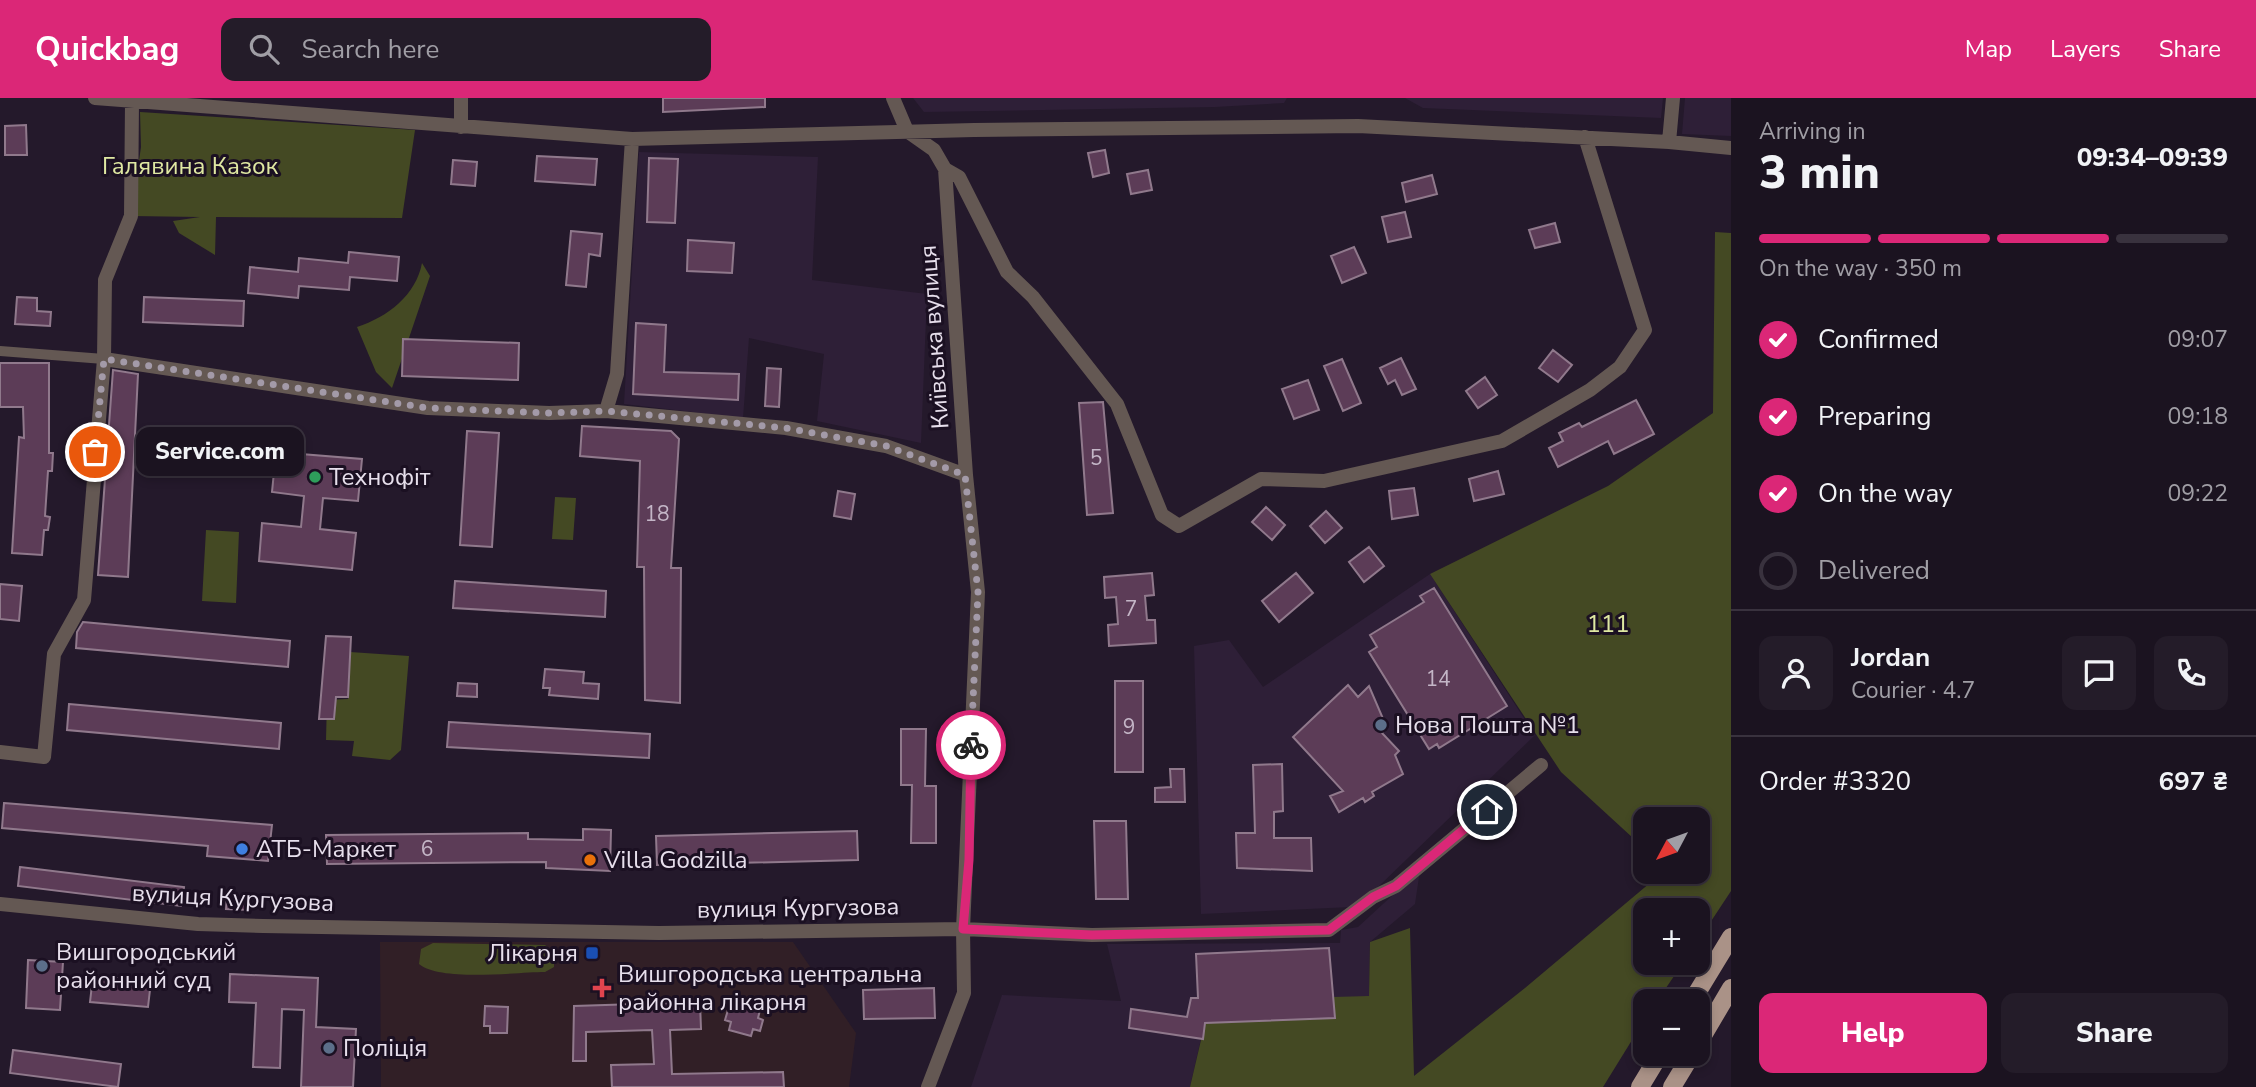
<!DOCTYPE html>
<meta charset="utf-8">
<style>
body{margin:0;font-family:"Nunito Sans",sans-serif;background:#241c29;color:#f1f3f6;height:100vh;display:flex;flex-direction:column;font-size:26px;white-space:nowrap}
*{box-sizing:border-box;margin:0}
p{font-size:23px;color:#a09ea5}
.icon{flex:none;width:38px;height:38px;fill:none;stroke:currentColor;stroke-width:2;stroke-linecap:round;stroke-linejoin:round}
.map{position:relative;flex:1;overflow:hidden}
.side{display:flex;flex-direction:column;background:#1b1320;width:525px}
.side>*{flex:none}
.needle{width:46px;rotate:229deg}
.controls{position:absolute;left:1633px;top:709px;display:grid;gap:14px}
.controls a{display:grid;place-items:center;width:77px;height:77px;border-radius:14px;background:#1b1320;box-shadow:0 4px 10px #0003,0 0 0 2px #39323e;font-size:35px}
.pin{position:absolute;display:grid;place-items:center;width:60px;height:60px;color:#fff;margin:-30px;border:4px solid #fff;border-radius:50%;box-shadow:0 2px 7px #0007}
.courier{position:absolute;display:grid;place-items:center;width:70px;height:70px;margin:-35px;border:5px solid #db2777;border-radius:50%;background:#fff;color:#222;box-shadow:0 2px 9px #0007}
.bubble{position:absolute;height:49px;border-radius:14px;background:#1b1320;box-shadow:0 4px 10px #0003,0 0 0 2px #39323e;font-size:23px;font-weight:800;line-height:49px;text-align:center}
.overview em{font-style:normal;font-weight:800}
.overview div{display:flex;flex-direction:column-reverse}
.overview{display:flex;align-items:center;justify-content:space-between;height:119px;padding:0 28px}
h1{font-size:46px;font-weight:800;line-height:52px}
.bar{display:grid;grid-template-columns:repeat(4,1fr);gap:10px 7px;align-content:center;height:84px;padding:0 28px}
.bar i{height:9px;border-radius:5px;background:#39323e}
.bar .active{background:#db2777}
.bar p{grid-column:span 4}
.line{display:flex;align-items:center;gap:18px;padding:0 28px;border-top:2px solid #39323e}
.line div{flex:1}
.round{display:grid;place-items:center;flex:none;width:74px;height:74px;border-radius:14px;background:#241c29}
ol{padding:0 28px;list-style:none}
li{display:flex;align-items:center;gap:21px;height:77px}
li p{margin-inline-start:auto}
li .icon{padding:7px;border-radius:50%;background:#db2777;color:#fff;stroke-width:4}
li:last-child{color:#a09ea5}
li i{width:38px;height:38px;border:4px solid #39323e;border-radius:50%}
.button{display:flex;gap:14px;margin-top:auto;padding:14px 28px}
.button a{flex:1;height:80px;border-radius:14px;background:#db2777;color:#fff;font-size:28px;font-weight:800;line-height:80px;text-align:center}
.button a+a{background:#241c29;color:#f1f3f6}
header{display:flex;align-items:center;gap:42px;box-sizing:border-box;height:98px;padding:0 35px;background:#db2777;color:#fff}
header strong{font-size:33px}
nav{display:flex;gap:38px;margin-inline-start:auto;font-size:24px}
.search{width:490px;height:63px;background:#241c29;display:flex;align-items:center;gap:18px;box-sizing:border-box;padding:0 24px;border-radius:14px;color:#a09ea5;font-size:26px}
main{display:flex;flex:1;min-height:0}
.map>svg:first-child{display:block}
.built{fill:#2e1f37}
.medical{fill:#311f26}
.green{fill:#444923}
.building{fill:#5c3c57;stroke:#90798c;stroke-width:2}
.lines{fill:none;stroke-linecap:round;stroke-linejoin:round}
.pedestrian{stroke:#645853;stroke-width:10}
.minor{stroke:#645853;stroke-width:14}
.primary{stroke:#aa9287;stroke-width:18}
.done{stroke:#a39aa8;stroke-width:7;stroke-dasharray:0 12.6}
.route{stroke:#db2777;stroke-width:9}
.leisure-dot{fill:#2e9e5b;stroke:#1b1022;stroke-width:2.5}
.service-dot{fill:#5c6f8a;stroke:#1b1022;stroke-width:2.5}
.shop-dot{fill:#3f7fe0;stroke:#1b1022;stroke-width:2.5}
.food-dot{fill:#e8710a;stroke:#1b1022;stroke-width:2.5}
.transit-dot{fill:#1a4fb4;stroke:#1b1022;stroke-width:2.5}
.health-dot{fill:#e0444e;stroke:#1b1022;stroke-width:2.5}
.labels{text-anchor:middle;stroke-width:6;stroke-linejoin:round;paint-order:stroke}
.number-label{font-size:21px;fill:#c4b6c7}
.park-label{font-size:24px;fill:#dfe8a2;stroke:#1b1022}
.street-label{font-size:24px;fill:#e7dfec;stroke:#1b1022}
.poi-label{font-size:24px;fill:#e7dfec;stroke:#1b1022;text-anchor:start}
</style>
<header>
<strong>Quickbag</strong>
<div class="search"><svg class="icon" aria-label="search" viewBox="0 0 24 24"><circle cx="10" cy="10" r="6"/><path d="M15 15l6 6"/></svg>Search here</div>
<nav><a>Map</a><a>Layers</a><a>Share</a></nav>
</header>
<main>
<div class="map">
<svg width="1731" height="989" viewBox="0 0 1731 989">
<rect width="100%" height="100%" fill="#24192b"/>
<path class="built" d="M913,0H1287L1284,5L1215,9L924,14Z
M1405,0H1663L1661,20L1423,10Z
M1685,0H1731V38L1682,36Z
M639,54L818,59L812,182L927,196L921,345L817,323L824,256L749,240L743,320L624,306Z
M1430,476L1535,637L1377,790L1351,809L1201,816L1194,548L1229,542L1263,589Z
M1420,772L1415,806L1370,844L1369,899L1210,901L1190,989H971L1002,897L1121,903L1107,846L1340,845L1341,832L1358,829Z"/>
<path class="medical" d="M380,844H793L856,935L849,989H381Z"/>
<path class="green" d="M140,14L415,32L402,120L216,119L215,157L179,135L173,123L200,119L131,118L141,49Z
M1715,134L1731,135V793L1698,843V812H1645V864L1683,865L1657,903H1645V921L1603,989H1190L1205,925L1335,920L1333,899L1369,898L1370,844L1410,830L1414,978L1525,890L1663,774H1698V721H1645V751L1561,674L1430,476L1608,388L1713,315Z
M422,165L430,178L392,290L376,274L357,229C388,219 416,197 422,165Z
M555,399L576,400L573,442L552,441Z
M206,432L239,434L236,505L202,503Z
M350,554L409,558L401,652L390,662L352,658L354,643L326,642L327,602L348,601Z
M433,845L545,847L554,854V869L545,874C516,874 441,884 419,866L421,851Z"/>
<path class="building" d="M663,0H765V9L663,14Z
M26,27L27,57H5V28Z
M1105,52L1109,75L1093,79L1088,55Z
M537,58L597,61L595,87L535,83Z
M649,60L678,61L675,125L647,124Z
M453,62L477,64L475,88L451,86Z
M1148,72L1152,92L1131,96L1127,76Z
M1432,77L1437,96L1406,104L1402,85Z
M1405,114L1411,139L1388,144L1382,119Z
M1555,125L1560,144L1535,150L1529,132Z
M571,133L602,136L600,158L589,156L586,189L566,187Z
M688,142L734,145L732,175L687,173Z
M1354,149L1366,175L1342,185L1331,158Z
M349,154L399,159L397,183L350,179L349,192L299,188L298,200L248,195L250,169L298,174L299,160L348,165Z
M17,199L37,200V213L51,214L50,228L15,226Z
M144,199L244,203L243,228L143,224Z
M636,225L666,227L664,274L739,276L738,302L633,296Z
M403,241L519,245L518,282L402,278Z
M1553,252L1572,267L1558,284L1539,270Z
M1401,260L1416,291L1402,297L1395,282L1388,286L1380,270Z
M1342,261L1361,305L1343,313L1324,268Z
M0,265H49V355H53L52,373H48L45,418L50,419L48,432H44L42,457L12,455L19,339L24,340L23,309H0Z
M767,270L781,271L779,309L765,308Z
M113,272L138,276L128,479L98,477Z
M1485,279L1497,297L1478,310L1466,293Z
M1308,282L1319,312L1294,321L1282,291Z
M1636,302L1654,336L1614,356L1608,343L1558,369L1549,350L1563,343L1559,335L1579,325L1582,329Z
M1103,304L1113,415L1087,417L1079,305Z
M582,328L671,333L679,341L671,470H681L680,605L645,602L644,469H637L640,363L580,358Z
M467,333L499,335L492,449L460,447Z
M276,354L362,361L358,403L323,400L320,431L356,435L352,472L259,463L262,425L301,429L304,398L272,394Z
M1498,373L1504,396L1474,403L1469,381Z
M1414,390L1418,417L1392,421L1389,393Z
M838,393L855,396L851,421L834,418Z
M1266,409L1285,427L1272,442L1252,424Z
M1326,413L1342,430L1325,445L1310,428Z
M1369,449L1384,468L1364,484L1349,464Z
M1152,475L1154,497L1145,498L1147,522H1155L1156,545L1109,548L1108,527L1118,526L1116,499L1105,500L1104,479Z
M1296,475L1313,495L1279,524L1262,503Z
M455,483L606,493L605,519L453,510Z
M0,486L22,488L19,523L0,521Z
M1434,490L1507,608L1439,650L1437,646L1429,651L1369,554L1377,549L1370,537L1424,504L1420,498Z
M83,524L290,543L288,569L76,550L77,534Z
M326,538L351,539L348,599H336L334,621H319Z
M545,571L584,574L583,585L599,586L598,601L549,597L550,590H543Z
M1115,583H1143V674H1115Z
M458,585L477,586V599L457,598Z
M1348,587L1358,599L1369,588L1387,630L1382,635L1399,653L1395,657L1403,676L1372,694L1374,698L1365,704L1363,700L1339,714L1330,698L1343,693L1293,639Z
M69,606L281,625L279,651L67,632Z
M449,624L650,636L649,660L447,649Z
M901,631H926L925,688H936V745H911L912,687H901Z
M1282,666L1283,713L1274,714V740H1311L1312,773L1237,770L1236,735H1255L1253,667Z
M1170,671H1184L1185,704H1155V690L1171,689Z
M4,705L272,727L268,763L207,758L208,748L2,730Z
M1094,723H1126L1128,801H1096Z
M583,731L611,732L610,773L546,770V764L327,766L326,737L528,735V741L583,742Z
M857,733L858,762L657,767L656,738Z
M20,769L184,789L181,808L18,788Z
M227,799L249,800V812L226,811Z
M1329,850L1335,920L1205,925L1203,941L1129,930L1131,911L1187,919L1191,900H1198L1196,856Z
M28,862L63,864L60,912L26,910Z
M230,876L318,880L316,929L356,931L353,989H301L304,912L282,911L280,970L253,969L256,905L229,904Z
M93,878L151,883L148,909L90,904Z
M934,890L935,920L864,921L863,892Z
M700,904L701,931L670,932L672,976L783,974L784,989H612L611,967L654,966L652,932L586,934V963H573L574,908Z
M736,906L760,912L758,920L763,922L760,933L753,931L751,938L729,932L731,924L725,922L728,912L734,913Z
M485,908L508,909L507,935H490V928H484Z
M13,952L121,966L118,989L10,975Z"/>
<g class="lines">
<path class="pedestrian" d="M0,253L104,261"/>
<path class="minor" d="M95,0L632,41L974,32L1358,28L1669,44L1731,50
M461,0V29
M893,0L907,33L934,52L945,71L966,377L978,494L963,831L964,895L928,989
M1669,44L1673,0
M945,71L959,79L1007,174L1033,199L1117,306L1162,417L1179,428L1261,381L1324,383L1502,343L1590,292L1620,269L1645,232L1585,39
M104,261L428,310L549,315L606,313L617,276L632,41
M606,313L786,330L886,348L966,377
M0,654L44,659L54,556L84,502L104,261L105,182L131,118L132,4
M0,806L198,826L263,828L659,835L963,831L1092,837L1329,832L1373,799L1396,788L1541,667"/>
<path class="primary" d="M1692,903L1731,839
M1698,946L1731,890
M1640,989L1660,956
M1672,989L1692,956"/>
</g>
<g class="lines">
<path class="done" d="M95,354L104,261L428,310L549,315L606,313L786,330L886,348L965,377L978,494L971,647"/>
<path class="route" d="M971,647L969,762L963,831L1092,837L1329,832L1373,799L1396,788L1487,712"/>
</g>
<circle class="leisure-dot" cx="315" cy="379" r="7"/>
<g class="service-dot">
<circle cx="1381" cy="627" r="7"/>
<circle cx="42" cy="868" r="7"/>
<circle cx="329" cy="950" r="7"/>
</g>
<circle class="shop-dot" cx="242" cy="751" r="7"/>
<circle class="food-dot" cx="590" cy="762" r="7"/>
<rect class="transit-dot" x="585" y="848" width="14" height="14" rx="3.5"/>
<path class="health-dot" d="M598.5 879.5h7v7h7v7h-7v7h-7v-7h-7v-7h7z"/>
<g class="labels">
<g class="number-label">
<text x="1096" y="367">5</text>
<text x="657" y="423">18</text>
<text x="1131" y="518">7</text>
<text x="1438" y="588">14</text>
<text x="1129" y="636">9</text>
<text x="427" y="758">6</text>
</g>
<g class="park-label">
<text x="190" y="76">Галявина Казок</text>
<text x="1608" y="534">111</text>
</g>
<g class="street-label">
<text transform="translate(934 239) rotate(-94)" y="8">Київська вулиця</text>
<text transform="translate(233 800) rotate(3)" y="8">вулиця Кургузова</text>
<text transform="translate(798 810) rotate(-1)" y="8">вулиця Кургузова</text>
</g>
<g class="poi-label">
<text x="329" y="387">Технофіт</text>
<text x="1395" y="635">Нова Пошта №1</text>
<text x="256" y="759">АТБ-Маркет</text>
<text x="604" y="770">Villa Godzilla</text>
<text x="56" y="862">Вишгородський<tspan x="56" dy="28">районний суд</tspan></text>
<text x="578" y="863" text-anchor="end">Лікарня</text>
<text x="618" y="884">Вишгородська центральна<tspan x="618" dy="28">районна лікарня</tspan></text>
<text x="343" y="958">Поліція</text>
</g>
</g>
</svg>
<div class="controls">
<a><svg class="needle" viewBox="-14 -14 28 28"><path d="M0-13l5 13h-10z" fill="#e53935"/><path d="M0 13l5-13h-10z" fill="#a09ea5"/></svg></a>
<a>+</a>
<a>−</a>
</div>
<div class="pin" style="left:95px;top:354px;background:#ea580c"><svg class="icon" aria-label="bag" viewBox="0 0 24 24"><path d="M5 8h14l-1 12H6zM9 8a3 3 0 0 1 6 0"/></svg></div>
<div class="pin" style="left:1487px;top:712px;background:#1f2937"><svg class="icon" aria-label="home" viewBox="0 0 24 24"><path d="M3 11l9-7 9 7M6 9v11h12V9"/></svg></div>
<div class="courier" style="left:971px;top:647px"><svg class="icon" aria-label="bike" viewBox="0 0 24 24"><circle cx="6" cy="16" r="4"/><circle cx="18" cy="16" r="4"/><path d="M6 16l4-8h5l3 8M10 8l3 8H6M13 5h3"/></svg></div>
<div class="bubble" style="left:136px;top:329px;width:168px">Service.com</div>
</div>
<section class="side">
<div class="overview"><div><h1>3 min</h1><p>Arriving in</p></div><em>09:34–09:39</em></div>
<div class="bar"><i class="active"></i><i class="active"></i><i class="active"></i><i></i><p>On the way · 350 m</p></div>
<ol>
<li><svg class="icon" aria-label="check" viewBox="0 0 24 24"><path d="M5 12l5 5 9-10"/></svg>Confirmed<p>09:07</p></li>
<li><svg class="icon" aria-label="check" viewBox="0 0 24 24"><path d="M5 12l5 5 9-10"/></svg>Preparing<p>09:18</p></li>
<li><svg class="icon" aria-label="check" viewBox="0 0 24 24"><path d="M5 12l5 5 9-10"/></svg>On the way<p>09:22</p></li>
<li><i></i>Delivered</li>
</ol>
<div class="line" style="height:126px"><a class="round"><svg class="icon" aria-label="person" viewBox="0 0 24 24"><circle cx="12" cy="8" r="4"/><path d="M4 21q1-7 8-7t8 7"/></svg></a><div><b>Jordan</b><p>Courier · 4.7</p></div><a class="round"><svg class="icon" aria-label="chat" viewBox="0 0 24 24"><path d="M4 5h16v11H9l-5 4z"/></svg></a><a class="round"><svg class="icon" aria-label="phone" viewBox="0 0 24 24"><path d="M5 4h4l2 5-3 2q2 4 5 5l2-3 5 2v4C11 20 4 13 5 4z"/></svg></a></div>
<div class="line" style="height:91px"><div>Order #3320</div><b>697 ₴</b></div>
<div class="button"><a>Help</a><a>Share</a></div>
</section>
</main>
